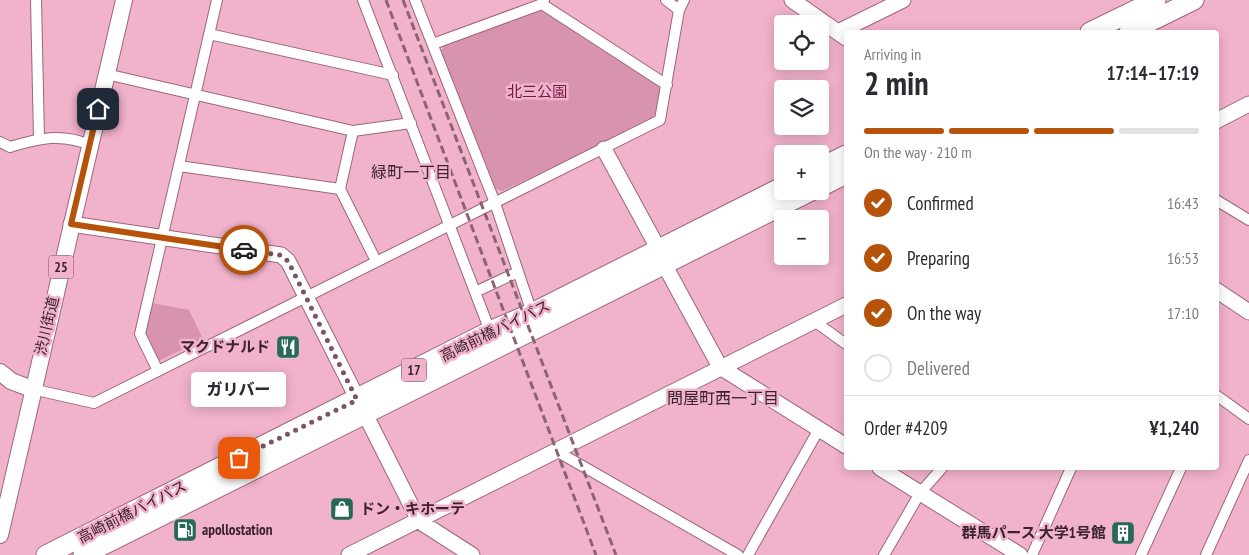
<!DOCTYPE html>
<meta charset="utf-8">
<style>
body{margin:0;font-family:"PT Sans Narrow","Noto Sans JP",sans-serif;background:#f7f7f7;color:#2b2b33;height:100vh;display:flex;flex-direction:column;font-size:19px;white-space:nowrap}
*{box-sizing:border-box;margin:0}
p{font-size:16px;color:#7c7c81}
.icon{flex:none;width:28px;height:28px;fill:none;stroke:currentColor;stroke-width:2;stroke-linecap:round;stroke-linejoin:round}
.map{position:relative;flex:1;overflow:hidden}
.sheet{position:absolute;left:844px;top:30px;width:375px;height:440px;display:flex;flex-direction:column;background:#fff;border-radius:5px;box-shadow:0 2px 12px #0003}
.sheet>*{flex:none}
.controls{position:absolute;left:774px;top:15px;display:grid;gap:10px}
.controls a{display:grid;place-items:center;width:55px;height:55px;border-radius:5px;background:#fff;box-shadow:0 2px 12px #0003;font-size:25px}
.pin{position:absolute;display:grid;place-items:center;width:42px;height:42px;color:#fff;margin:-21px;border-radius:10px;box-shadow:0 2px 8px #0006}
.courier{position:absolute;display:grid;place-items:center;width:50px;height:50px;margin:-25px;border:4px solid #b45309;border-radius:50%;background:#fff;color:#222;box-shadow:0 1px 6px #0007}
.bubble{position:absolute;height:35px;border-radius:5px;background:#fff;box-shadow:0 2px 12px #0003;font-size:16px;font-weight:800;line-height:35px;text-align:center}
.headline em{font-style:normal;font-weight:800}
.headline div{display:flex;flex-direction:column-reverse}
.headline{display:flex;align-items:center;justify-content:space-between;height:85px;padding:0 20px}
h1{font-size:32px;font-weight:800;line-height:38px}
.bar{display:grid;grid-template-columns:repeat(4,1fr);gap:8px 5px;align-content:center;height:60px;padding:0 20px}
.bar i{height:6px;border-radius:4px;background:#e1e1e2}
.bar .active{background:#b45309}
.bar p{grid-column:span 4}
.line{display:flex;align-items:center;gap:12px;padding:0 20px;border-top:1px solid #e1e1e2}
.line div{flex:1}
ol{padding:0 20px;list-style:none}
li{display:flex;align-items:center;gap:15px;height:55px}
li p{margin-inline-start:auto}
li .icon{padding:5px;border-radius:50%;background:#b45309;color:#fff;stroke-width:4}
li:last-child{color:#7c7c81}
li i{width:28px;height:28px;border:2px solid #e1e1e2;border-radius:50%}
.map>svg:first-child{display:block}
.green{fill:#d893ae}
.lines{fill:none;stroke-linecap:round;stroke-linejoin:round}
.street-casing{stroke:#9e657c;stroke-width:12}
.secondary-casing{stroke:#9e657c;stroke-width:17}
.primary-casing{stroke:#9e657c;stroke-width:18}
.highway-casing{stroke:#9e657c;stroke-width:21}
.street{stroke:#fff;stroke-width:10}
.secondary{stroke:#fff;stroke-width:15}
.primary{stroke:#fff;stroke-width:16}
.highway{stroke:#fff;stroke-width:19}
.rail{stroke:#8c6373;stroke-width:3;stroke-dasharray:8 4;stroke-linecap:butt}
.done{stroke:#7b5564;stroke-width:5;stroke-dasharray:0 9}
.route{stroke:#b45309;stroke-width:6}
.labels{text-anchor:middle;stroke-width:5;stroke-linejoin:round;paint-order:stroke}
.shield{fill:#f1b2cb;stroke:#724e5c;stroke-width:1}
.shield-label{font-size:14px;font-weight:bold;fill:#3b232d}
.park-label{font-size:15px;fill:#731947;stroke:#f1b2cb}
.street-label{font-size:15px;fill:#3b232d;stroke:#f1b2cb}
.poi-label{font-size:15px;font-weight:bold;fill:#3b232d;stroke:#f1b2cb;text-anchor:end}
.neighbourhood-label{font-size:16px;fill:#3b232d;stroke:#f1b2cb}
</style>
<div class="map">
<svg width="1249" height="555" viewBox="0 0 1249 555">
<rect width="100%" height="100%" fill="#f1b2cb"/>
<path class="green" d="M537,9L544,10L660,86C664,99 659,114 647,122L502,191L496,189L441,51L445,45Z
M151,303L189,310L203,339L157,362L144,335Z"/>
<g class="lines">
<defs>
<path id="street" d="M36,0L39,138
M363,0L490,331
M415,0L495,203L532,313
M666,0L679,10
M542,4L667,85
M209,34L393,75
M433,44L542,4L544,0
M106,74L353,131L411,123
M353,131L340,189L376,261
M0,142L10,147C39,138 62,133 90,145
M179,166L340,189
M1216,200L1249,220
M475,292L518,272
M814,321L846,344
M158,371L140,334L217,0
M32,389L94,403L660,120L679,10L684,0
M1216,395L1249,419
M558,452L738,555
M748,555L819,429
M884,555L920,493L942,468
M1032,555L1071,468
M1141,555L1181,468
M1206,555L1249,460"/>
<path id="secondary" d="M792,0L846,38
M838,32L903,0
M1216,121L1249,104
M604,149L659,250
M71,224L281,255L288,261L419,521L472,555
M664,264L720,367L846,446
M1216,290L1249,312
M880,468L1020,555
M349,555L846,305"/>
<path id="primary" d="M0,372L11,381L32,389
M0,535L124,0"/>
<path id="highway" d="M1090,32L1156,0
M1129,32L1194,0
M820,168L846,155
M820,187L846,174
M46,555L490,331L532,313L782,187
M83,555C326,435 567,311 811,191"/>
</defs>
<use href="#street" class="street-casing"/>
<use href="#secondary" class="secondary-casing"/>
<use href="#primary" class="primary-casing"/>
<use href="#highway" class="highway-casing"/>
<use href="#street" class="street"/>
<use href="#secondary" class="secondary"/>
<use href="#primary" class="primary"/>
<use href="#highway" class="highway"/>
<path class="rail" d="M386,0L596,555
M403,0L616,555"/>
</g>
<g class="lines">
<path class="done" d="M239,458L357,400L288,261L280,255L244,250"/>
<path class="route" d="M98,109L71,224L244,250"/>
</g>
<defs>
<symbol id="restaurant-square" viewBox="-11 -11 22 22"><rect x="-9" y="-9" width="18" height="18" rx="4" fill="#276958" stroke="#f1b2cb"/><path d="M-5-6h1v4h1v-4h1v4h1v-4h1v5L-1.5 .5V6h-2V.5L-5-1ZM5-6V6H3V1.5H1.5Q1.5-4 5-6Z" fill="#fff"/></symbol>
<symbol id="shop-square" viewBox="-11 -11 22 22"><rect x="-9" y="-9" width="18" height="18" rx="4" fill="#276958" stroke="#f1b2cb"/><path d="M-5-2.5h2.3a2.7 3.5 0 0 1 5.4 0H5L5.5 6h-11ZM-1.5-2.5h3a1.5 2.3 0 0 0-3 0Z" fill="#fff"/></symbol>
<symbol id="fuel-square" viewBox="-11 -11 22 22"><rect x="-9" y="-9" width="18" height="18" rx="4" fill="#276958" stroke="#f1b2cb"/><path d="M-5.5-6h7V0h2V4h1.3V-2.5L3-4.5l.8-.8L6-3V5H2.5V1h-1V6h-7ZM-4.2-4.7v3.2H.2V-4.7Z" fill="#fff"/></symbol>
<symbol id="building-square" viewBox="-11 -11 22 22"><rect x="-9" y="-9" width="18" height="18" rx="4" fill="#276958" stroke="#f1b2cb"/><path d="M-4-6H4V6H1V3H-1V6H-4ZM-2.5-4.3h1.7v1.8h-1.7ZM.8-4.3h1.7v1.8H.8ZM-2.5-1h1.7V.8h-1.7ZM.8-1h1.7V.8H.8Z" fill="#fff"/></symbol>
</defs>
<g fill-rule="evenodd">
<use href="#restaurant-square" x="274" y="333" width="28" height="28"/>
<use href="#shop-square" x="328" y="495" width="28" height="28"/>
<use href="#fuel-square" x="171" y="516" width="28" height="28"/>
<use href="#building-square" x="1109" y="519" width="28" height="28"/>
</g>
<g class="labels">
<g class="shield">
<rect x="48.5" y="255.5" width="25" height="23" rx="4"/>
<rect x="401.5" y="358.5" width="25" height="23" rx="4"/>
</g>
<g class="shield-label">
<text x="61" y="272">25</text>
<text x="414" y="375">17</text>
</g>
<g class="park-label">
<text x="537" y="97">北三公園</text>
</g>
<g class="street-label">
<text transform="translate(47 326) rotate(-77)" y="5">渋川街道</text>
<text transform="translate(495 331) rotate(-26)" y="5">高崎前橋バイパス</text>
<text transform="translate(132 512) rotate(-27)" y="5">高崎前橋バイパス</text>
</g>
<g class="poi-label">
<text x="270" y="352">マクドナルド</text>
<text x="360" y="514" text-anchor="start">ドン・キホーテ</text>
<text x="202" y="535" text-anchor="start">apollostation</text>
<text x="1106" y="538">群馬パース 大学1号館</text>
</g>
<g class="neighbourhood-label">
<text x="411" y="178">緑町一丁目</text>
<text x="723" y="404">問屋町西一丁目</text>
</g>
</g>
</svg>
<div class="controls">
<a><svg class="icon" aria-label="locate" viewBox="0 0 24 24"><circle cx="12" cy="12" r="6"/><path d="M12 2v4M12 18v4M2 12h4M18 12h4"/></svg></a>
<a><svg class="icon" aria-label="layers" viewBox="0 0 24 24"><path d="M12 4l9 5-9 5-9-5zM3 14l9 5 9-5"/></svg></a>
<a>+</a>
<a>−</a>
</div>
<div class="pin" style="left:239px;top:458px;background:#ea580c"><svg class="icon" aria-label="bag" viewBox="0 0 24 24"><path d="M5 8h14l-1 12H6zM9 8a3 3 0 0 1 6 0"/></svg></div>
<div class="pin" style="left:98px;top:109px;background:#1f2937"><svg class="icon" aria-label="home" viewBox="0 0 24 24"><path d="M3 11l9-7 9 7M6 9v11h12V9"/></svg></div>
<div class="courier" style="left:244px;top:250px"><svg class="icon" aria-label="car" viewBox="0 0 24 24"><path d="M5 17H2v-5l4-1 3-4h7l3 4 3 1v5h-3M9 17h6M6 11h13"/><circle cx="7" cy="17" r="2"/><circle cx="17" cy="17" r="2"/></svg></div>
<div class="bubble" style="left:191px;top:372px;width:95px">ガリバー</div>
<section class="sheet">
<div class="headline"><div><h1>2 min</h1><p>Arriving in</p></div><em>17:14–17:19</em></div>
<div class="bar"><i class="active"></i><i class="active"></i><i class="active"></i><i></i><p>On the way · 210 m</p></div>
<ol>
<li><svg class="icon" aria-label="check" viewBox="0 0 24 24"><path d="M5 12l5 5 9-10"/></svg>Confirmed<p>16:43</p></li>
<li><svg class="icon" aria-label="check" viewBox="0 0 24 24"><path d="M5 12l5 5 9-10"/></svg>Preparing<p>16:53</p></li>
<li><svg class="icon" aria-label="check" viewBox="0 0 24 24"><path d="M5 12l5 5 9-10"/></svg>On the way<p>17:10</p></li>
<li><i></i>Delivered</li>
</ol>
<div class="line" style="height:65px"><div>Order #4209</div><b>¥1,240</b></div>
</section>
</div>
